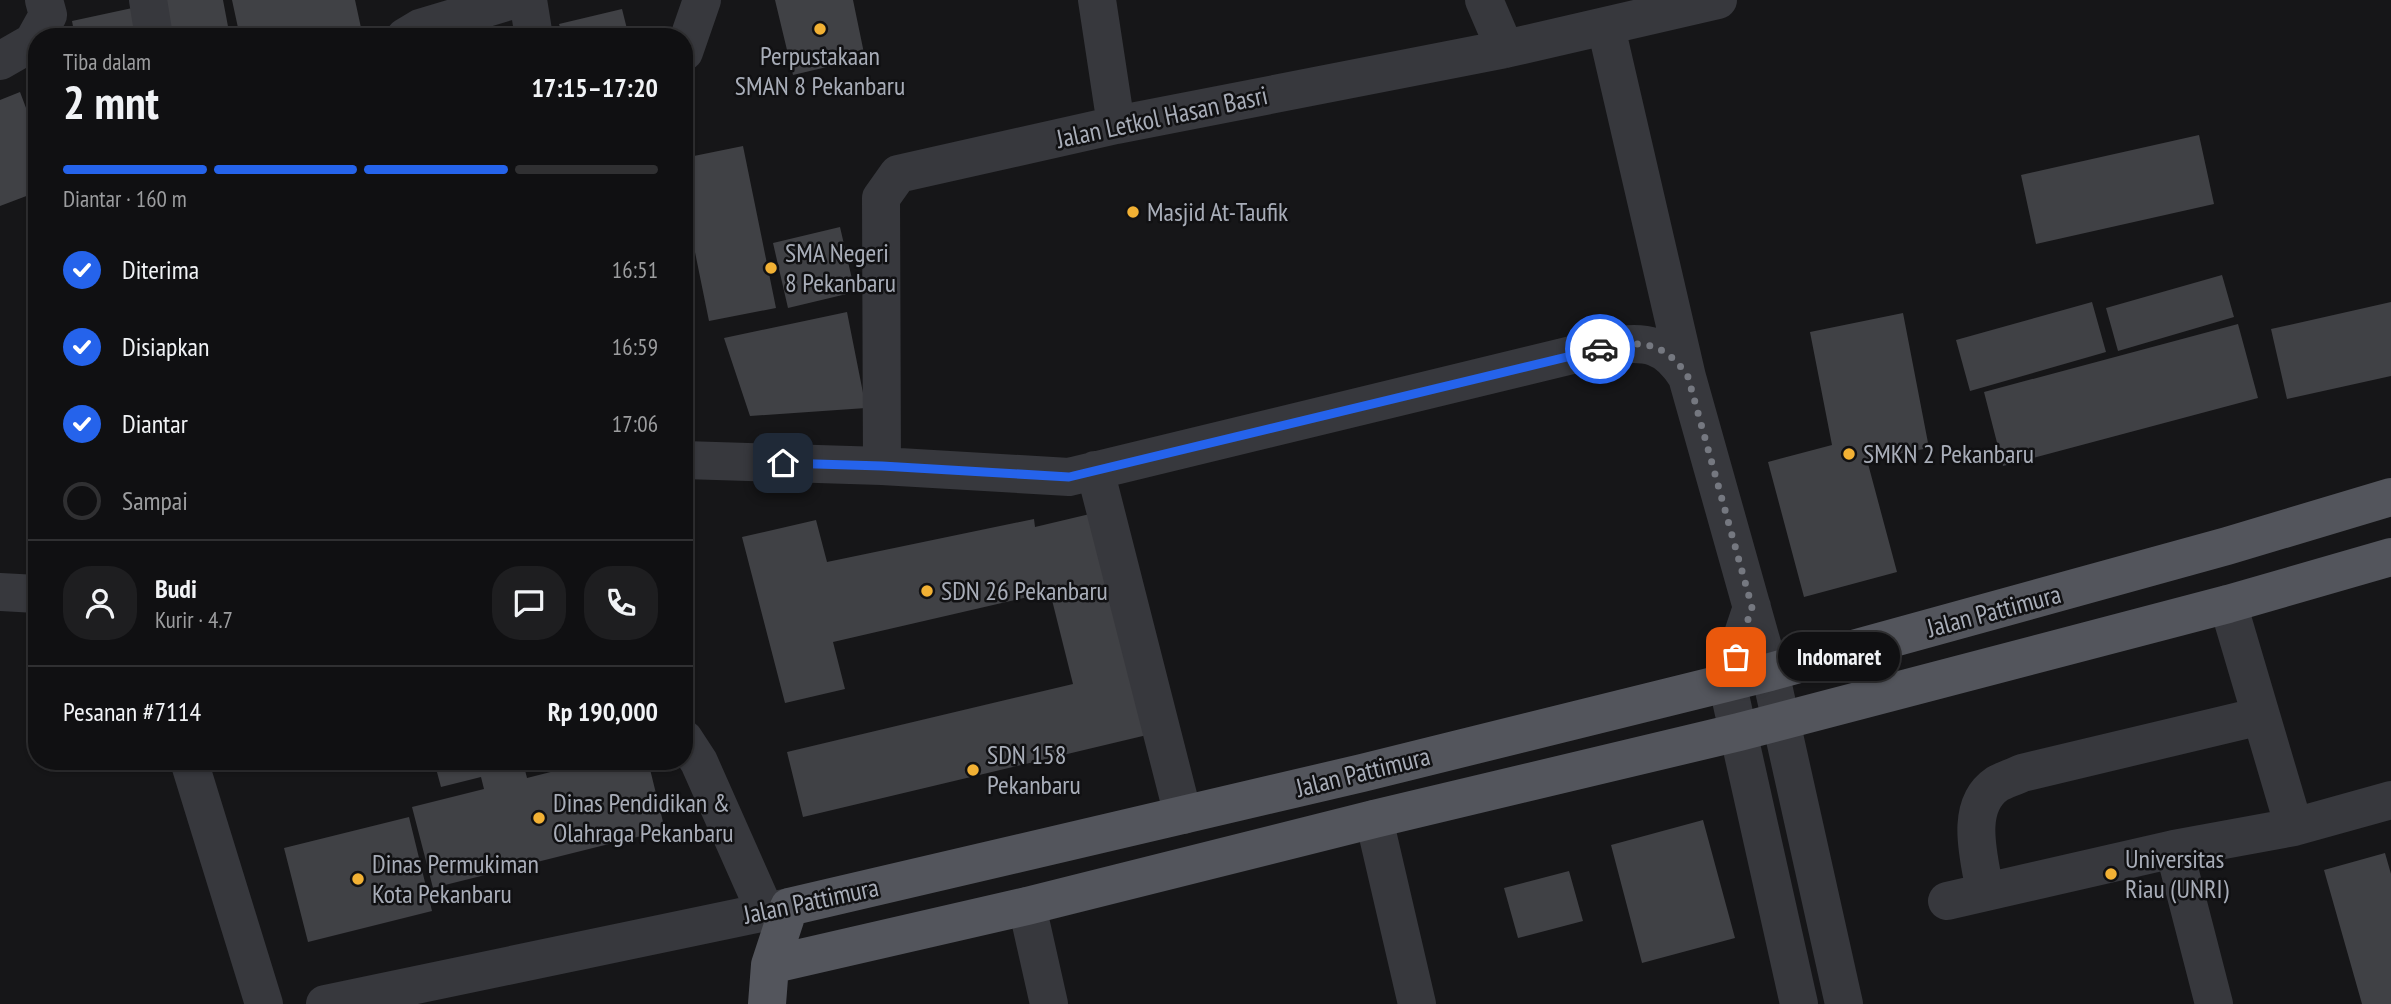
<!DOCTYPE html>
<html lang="id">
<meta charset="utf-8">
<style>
body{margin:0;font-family:"PT Sans Narrow",sans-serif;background:#1e1e20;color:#f1f3f6;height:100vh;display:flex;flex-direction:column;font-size:26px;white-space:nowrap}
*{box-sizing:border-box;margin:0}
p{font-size:23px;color:#9c9d9f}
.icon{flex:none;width:38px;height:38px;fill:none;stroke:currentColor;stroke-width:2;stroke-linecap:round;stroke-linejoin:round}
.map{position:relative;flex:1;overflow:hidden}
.drawer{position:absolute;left:28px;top:28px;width:665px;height:742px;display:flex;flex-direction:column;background:#101012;border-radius:28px;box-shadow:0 2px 5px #0004,0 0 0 2px #303032}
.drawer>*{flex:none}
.pin{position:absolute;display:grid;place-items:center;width:60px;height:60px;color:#fff;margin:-30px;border-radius:14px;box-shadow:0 4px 10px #0006}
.courier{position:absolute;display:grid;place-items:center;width:70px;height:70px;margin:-35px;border:5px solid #2563eb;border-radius:50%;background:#fff;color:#222;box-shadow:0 2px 9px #0007}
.bubble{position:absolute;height:49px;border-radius:24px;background:#101012;box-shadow:0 2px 5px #0004,0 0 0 2px #303032;font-size:23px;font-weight:600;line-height:49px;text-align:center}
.summary em{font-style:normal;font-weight:600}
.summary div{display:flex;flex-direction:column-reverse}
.summary{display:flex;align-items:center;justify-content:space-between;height:119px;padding:0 35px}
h1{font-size:46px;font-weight:600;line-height:52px}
.bar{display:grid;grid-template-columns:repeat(4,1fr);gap:10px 7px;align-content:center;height:84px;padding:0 35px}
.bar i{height:9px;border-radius:5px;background:#303032}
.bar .current{background:#2563eb}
.bar p{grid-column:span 4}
.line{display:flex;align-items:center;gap:18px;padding:0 35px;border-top:2px solid #303032}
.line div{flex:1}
.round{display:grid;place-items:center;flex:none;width:74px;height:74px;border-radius:28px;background:#1e1e20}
ol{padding:0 35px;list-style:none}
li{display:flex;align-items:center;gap:21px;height:77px}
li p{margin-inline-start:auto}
li .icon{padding:7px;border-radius:50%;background:#2563eb;color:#fff;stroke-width:4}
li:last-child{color:#9c9d9f}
li i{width:38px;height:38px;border:4px solid #303032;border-radius:50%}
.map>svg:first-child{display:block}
.building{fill:#404145}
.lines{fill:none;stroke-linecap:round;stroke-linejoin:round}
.minor{stroke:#37383d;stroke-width:38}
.major{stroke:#53555c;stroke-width:38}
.done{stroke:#757880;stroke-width:7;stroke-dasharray:0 12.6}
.route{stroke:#2563eb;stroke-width:9}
.poi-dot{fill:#f2b134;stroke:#111113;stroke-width:2.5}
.labels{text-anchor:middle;stroke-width:5;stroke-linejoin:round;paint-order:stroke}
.poi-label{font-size:26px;fill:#a8adb8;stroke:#111113;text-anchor:start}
.street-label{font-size:26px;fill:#a8adb8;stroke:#111113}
</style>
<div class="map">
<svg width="2391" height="1004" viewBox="0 0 2391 1004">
<rect width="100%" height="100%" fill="#161618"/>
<path class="building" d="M156,0H223L230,37H163Z
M232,0H355L363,37H240Z
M775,0H853L865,58L793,75Z
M137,7L143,37H75L72,21Z
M622,9L629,37H563L559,24Z
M20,92L37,137V192L0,206V100Z
M2199,135L2214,204L2036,244L2021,175Z
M743,146L776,308L709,321L684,198V158Z
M840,227L855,292L788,308L773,243Z
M2222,275L2234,317L2118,351L2106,308Z
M2092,302L2106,352L1970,391L1956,340Z
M2391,302V376L2287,399L2271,329Z
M847,312L866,408L750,416L724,338Z
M1903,313L1929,448L1867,460L1897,572L1804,597L1768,462L1832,445L1810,332Z
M2238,324L2258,398L2003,466L1984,392Z
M1094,513L1147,735L803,817L787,752L1073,684L1050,592L833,642L845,689L785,703L742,537L816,520L827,562L1034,519L1035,527Z
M434,761H541L524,766L527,778L594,761H648L665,830L433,888L412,807L484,789L481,777L441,787Z
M409,817L432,911L308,942L284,848Z
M1703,820L1735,938L1642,963L1611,845Z
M2385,853L2391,874V1004H2362L2324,870Z
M1569,871L1583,921L1518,938L1504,888Z"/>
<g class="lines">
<path class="minor" d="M148,0L154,37
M528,0L534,37
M1097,0L1116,125
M1484,0L1505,49
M1606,27L1687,377
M405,37L420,28L513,0
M684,52L702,0
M0,61L33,42L48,15L44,0
M684,460L882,466L1069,477L1609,346C1646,341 1666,343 1687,377L1770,672L1844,1004
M882,466L881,198L898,174L1116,125L1505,49L1718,0
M1095,470L1183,815
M0,592L37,594
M2228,604L2294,827
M1752,607L1727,682L1799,1004
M684,739L699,762L765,911
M189,761L264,1004
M1374,819L1417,1004
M1985,892C1980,860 1963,807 1997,784C2004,780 2014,777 2022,773L2261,716
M1947,901L2174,849
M1027,906L1049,1004
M325,1004L789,907
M2214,1004L2174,849L2294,827L2391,800"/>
<path class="major" d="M770,965L1027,906L1374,819L1739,732L2228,604L2391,557
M767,1004L770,965L789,907L1362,773L1770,672L2227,546L2391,497"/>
</g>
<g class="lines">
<path class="done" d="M1600,349C1639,339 1665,341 1688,377L1752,607L1736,657"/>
<path class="route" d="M783,463L882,466L1069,477L1600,349"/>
</g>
<g class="poi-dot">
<circle cx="820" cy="29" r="7"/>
<circle cx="1133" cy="212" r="7"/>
<circle cx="771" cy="268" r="7"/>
<circle cx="1849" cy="454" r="7"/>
<circle cx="927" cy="591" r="7"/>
<circle cx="973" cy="770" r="7"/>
<circle cx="539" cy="818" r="7"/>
<circle cx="2111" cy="874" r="7"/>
<circle cx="358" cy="879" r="7"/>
</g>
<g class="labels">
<g class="poi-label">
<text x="820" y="65" text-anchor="middle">Perpustakaan<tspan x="820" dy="30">SMAN 8 Pekanbaru</tspan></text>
<text x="1147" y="221">Masjid At-Taufik</text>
<text x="785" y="262">SMA Negeri<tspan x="785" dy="30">8 Pekanbaru</tspan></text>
<text x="1863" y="463">SMKN 2 Pekanbaru</text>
<text x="941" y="600">SDN 26 Pekanbaru</text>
<text x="987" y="764">SDN 158<tspan x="987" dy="30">Pekanbaru</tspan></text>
<text x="553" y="812">Dinas Pendidikan &amp;<tspan x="553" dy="30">Olahraga Pekanbaru</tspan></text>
<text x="2125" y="868">Universitas<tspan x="2125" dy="30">Riau (UNRI)</tspan></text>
<text x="372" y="873">Dinas Permukiman<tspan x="372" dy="30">Kota Pekanbaru</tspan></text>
</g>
<g class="street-label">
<text transform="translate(1162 117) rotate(-12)" y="9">Jalan Letkol Hasan Basri</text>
<text transform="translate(1994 611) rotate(-15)" y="9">Jalan Pattimura</text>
<text transform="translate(1363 772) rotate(-14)" y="9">Jalan Pattimura</text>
<text transform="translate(811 901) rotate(-12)" y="9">Jalan Pattimura</text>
</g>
</g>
</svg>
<div class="pin" style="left:1736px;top:657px;background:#ea580c"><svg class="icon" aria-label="bag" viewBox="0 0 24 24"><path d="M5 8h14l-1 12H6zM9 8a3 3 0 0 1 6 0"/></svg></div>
<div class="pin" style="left:783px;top:463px;background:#1f2937"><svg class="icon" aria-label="home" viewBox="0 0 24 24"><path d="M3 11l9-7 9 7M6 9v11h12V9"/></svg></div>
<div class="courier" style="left:1600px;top:349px"><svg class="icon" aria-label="car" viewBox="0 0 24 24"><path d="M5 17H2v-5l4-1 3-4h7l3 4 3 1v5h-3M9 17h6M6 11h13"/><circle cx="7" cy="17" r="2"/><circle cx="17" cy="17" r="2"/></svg></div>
<div class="bubble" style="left:1778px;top:632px;width:122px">Indomaret</div>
<section class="drawer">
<div class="summary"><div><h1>2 mnt</h1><p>Tiba dalam</p></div><em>17:15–17:20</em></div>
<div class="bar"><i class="current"></i><i class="current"></i><i class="current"></i><i></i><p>Diantar · 160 m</p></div>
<ol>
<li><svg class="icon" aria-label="check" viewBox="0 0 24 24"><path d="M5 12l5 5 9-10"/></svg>Diterima<p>16:51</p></li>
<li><svg class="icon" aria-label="check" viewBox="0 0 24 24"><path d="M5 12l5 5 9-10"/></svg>Disiapkan<p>16:59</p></li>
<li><svg class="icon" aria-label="check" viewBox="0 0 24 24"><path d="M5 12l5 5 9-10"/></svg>Diantar<p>17:06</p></li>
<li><i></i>Sampai</li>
</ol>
<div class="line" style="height:126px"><a class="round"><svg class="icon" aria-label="person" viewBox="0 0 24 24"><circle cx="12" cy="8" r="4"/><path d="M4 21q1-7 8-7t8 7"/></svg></a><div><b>Budi</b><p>Kurir · 4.7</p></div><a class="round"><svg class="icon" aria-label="chat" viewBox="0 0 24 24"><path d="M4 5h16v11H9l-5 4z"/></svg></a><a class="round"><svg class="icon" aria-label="phone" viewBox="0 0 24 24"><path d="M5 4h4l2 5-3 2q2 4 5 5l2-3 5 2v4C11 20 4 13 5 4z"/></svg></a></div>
<div class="line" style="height:91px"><div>Pesanan #7114</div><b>Rp 190,000</b></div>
</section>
</div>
